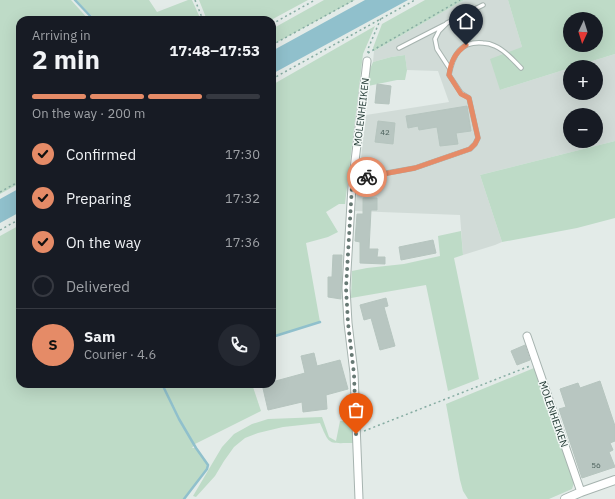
<!DOCTYPE html>
<meta charset="utf-8">
<style>
body{margin:0;font-family:"IBM Plex Sans",sans-serif;background:#242831;color:#f1f3f6;height:100vh;display:flex;flex-direction:column;font-size:15px;white-space:nowrap}
*{box-sizing:border-box;margin:0}
p{font-size:13px;color:#9ea1a6}
.icon{flex:none;width:22px;height:22px;fill:none;stroke:currentColor;stroke-width:2;stroke-linecap:round;stroke-linejoin:round}
.map{position:relative;flex:1;overflow:hidden}
.details{position:absolute;left:16px;top:16px;width:260px;height:372px;display:flex;flex-direction:column;background:#171b24;border-radius:12px;box-shadow:0 4px 16px #0002}
.details>*{flex:none}
.needle{width:26px;rotate:184deg}
.buttons{position:absolute;left:563px;top:12px;display:grid;gap:8px}
.buttons a{display:grid;place-items:center;width:40px;height:40px;border-radius:50%;background:#171b24;box-shadow:0 4px 16px #0002;font-size:20px}
.pin{position:absolute;display:grid;place-items:center;width:34px;height:34px;color:#fff;margin:-41px -17px;border-radius:50% 50% 50% 0;rotate:-45deg;box-shadow:0 0 4px #0007}
.pin .icon{rotate:45deg}
.courier{position:absolute;display:grid;place-items:center;width:40px;height:40px;margin:-20px;border:3px solid #e58b67;border-radius:50%;background:#fff;color:#222;box-shadow:0 1px 5px #0007}
.summary em{font-style:normal;font-weight:700}
.summary div{display:flex;flex-direction:column-reverse}
.summary{display:flex;align-items:center;justify-content:space-between;height:68px;padding:0 16px}
h1{font-size:26px;font-weight:700;line-height:30px}
.bar{display:grid;grid-template-columns:repeat(4,1fr);gap:6px 4px;align-content:center;height:48px;padding:0 16px}
.bar i{height:5px;border-radius:3px;background:#363941}
.bar .active{background:#e58b67}
.bar p{grid-column:span 4}
.line{display:flex;align-items:center;gap:10px;padding:0 16px;border-top:1px solid #363941}
.line div{flex:1}
.round{display:grid;place-items:center;flex:none;width:42px;height:42px;border-radius:21px;background:#242831}
ol{padding:0 16px;list-style:none}
li{display:flex;align-items:center;gap:12px;height:44px}
li p{margin-inline-start:auto}
li .icon{padding:4px;border-radius:50%;background:#e58b67;color:#111;stroke-width:4}
li:last-child{color:#9ea1a6}
li i{width:22px;height:22px;border:2px solid #363941;border-radius:50%}
.map>svg:first-child{display:block}
.built{fill:#d1dbd7;fill-rule:evenodd}
.green{fill:#bedbc7;fill-rule:evenodd}
.water{fill:#90c0cc}
.lines{fill:none;stroke-linecap:round;stroke-linejoin:round}
.stream{stroke:#90c0cc;stroke-width:2.5}
.building{fill:#b8c6c1;stroke:#b6c5bf}
.service-casing{stroke:#a6b3af;stroke-width:5.5}
.minor-casing{stroke:#a6b3af;stroke-width:9}
.tertiary-casing{stroke:#a6b3af;stroke-width:10}
.path{stroke:#86aca2;stroke-width:1.5;stroke-dasharray:2 3;stroke-linecap:butt}
.service{stroke:#fff;stroke-width:3.5}
.minor{stroke:#fff;stroke-width:7}
.tertiary{stroke:#fff;stroke-width:8}
.done{stroke:#677974;stroke-width:4;stroke-dasharray:0 7.2}
.route{stroke:#e58b67;stroke-width:5}
.labels{text-anchor:middle;stroke-width:3;stroke-linejoin:round;paint-order:stroke}
.number-label{font-size:8px;fill:#495e59}
.street-label{font-size:10px;fill:#243b36;stroke:#f3f8f6}
</style>
<div class="map">
<svg width="615" height="499" viewBox="0 0 615 499">
<rect width="100%" height="100%" fill="#e3ebe8"/>
<path class="built" d="M464,0H508L522,47L500,90L570,68V93H596V67H573L615,54V141L480,175L502,242L495,245L463,255L460,215L355,211L366,115L449,102L438,71L407,70L405,55L391,57L373,62L374,51ZM570,115H596V141H570Z"/>
<path class="green" d="M0,0H71L89,20H20V183L0,194Z
M76,0H149L157,12L188,0H192L201,20H96Z
M199,0H308L271,20H207Z
M324,0H355L272,45V29Z
M425,0H464L374,51L373,48L382,24Z
M508,0H615V54L573,67H570V68L500,90L490,59L522,47ZM570,19H596V45H570Z
M375,26L363,54L345,204H339L326,212L338,232L328,237L306,243L320,322L272,337V85Z
M405,55L407,70L405,80H397L368,86L370,69L373,62L391,57Z
M615,141V218L577,228L502,242L480,175Z
M20,225V384H252L261,411L195,444L192,448H196L208,465L207,469L184,499H0V236Z
M461,231L463,255L454,258L479,379L448,391L426,285L351,298L352,271L367,268L404,264L440,256L438,236Z
M534,368L574,483L572,489L549,499H468L463,491L460,480L446,404Z
M322,417L329,437L336,441L340,421H353V443C328,443 330,446 320,423L283,427L258,433L245,438L234,447L224,461L215,476L196,497L193,496L222,447L234,434L252,424L268,419Z"/>
<path class="water" d="M365,0H408L272,74V51Z
M20,188V212L0,223V199Z"/>
<g class="lines">
<path class="stream" d="M75,0L94,20
M272,337L320,322
M162,384L179,419L196,448L208,465L207,469L184,499"/>
</g>
<path class="building" d="M377,84L391,86L389,104L375,103Z
M467,106L471,131L456,133L458,144L440,146L437,127L419,130L418,126L408,128L406,116Z
M378,121L395,123L393,144L375,142Z
M363,198H377V210H371L369,249H378L377,257H385V264L360,263V242L355,241L357,214H363Z
M433,240L436,253L401,260L399,247Z
M333,255H342L341,299L328,297V277H332Z
M386,298L388,306L384,307L395,346L380,350L371,318L364,320L360,305Z
M525,345L530,360L517,365L511,351Z
M314,353L317,366L340,360L348,389L326,395L327,409L303,412L302,402L268,410L262,384H272V382L305,373L301,356Z
M600,381L615,426V441L610,443L613,450L609,452L615,467L582,478L559,409L566,407L560,389L578,383L580,388Z"/>
<g class="lines">
<defs>
<path id="service" d="M399,48L444,25
M450,69L437,49L435,39L439,31L447,23L483,5
M354,184L359,178L415,168L470,149L475,144L478,138L469,98L461,93L449,75C453,55 460,41 483,43C486,43 491,44 495,46C505,50 513,60 521,68"/>
<path id="minor" d="M527,336L581,492
M359,499L354,373L348,323L346,288L352,186L367,61"/>
<path id="tertiary" d="M565,499L581,492L615,480"/>
</defs>
<use href="#service" class="service-casing"/>
<use href="#minor" class="minor-casing"/>
<use href="#tertiary" class="tertiary-casing"/>
<path class="path" d="M195,0L203,20
M272,24L315,0
M272,45L354,0
M368,53L460,0
M368,53V49L381,18
M272,79L415,0
M0,192L20,181
M0,230L20,219
M364,431L530,366"/>
<use href="#service" class="service"/>
<use href="#minor" class="minor"/>
<use href="#tertiary" class="tertiary"/>
</g>
<g class="lines">
<path class="done" d="M356,434L354,374L348,323L347,305L346,288L352,186L359,178L367,177"/>
<path class="route" d="M367,177L415,168L470,149L475,144L478,138L469,98L461,94L449,75C451,61 455,53 466,45"/>
</g>
<g class="labels">
<g class="number-label">
<text x="385" y="135">42</text>
<text x="596" y="468">56</text>
</g>
<g class="street-label">
<text transform="translate(361 112) rotate(-83)" y="4">MOLENHEIKEN</text>
<text transform="translate(554 414) rotate(71)" y="4">MOLENHEIKEN</text>
</g>
</g>
</svg>
<div class="buttons">
<a><svg class="needle" viewBox="-14 -14 28 28"><path d="M0-13l5 13h-10z" fill="#e53935"/><path d="M0 13l5-13h-10z" fill="#9ea1a6"/></svg></a>
<a>+</a>
<a>−</a>
</div>
<div class="pin" style="left:356px;top:434px;background:#ea580c"><svg class="icon" aria-label="bag" viewBox="0 0 24 24"><path d="M5 8h14l-1 12H6zM9 8a3 3 0 0 1 6 0"/></svg></div>
<div class="pin" style="left:466px;top:45px;background:#1f2937"><svg class="icon" aria-label="home" viewBox="0 0 24 24"><path d="M3 11l9-7 9 7M6 9v11h12V9"/></svg></div>
<div class="courier" style="left:367px;top:177px"><svg class="icon" aria-label="bike" viewBox="0 0 24 24"><circle cx="6" cy="16" r="4"/><circle cx="18" cy="16" r="4"/><path d="M6 16l4-8h5l3 8M10 8l3 8H6M13 5h3"/></svg></div>
<section class="details">
<div class="summary"><div><h1>2 min</h1><p>Arriving in</p></div><em>17:48–17:53</em></div>
<div class="bar"><i class="active"></i><i class="active"></i><i class="active"></i><i></i><p>On the way · 200 m</p></div>
<ol>
<li><svg class="icon" aria-label="check" viewBox="0 0 24 24"><path d="M5 12l5 5 9-10"/></svg>Confirmed<p>17:30</p></li>
<li><svg class="icon" aria-label="check" viewBox="0 0 24 24"><path d="M5 12l5 5 9-10"/></svg>Preparing<p>17:32</p></li>
<li><svg class="icon" aria-label="check" viewBox="0 0 24 24"><path d="M5 12l5 5 9-10"/></svg>On the way<p>17:36</p></li>
<li><i></i>Delivered</li>
</ol>
<div class="line" style="height:72px"><b class="round" style="background:#e58b67;color:#111">S</b><div><b>Sam</b><p>Courier · 4.6</p></div><a class="round"><svg class="icon" aria-label="phone" viewBox="0 0 24 24"><path d="M5 4h4l2 5-3 2q2 4 5 5l2-3 5 2v4C11 20 4 13 5 4z"/></svg></a></div>
</section>
</div>
